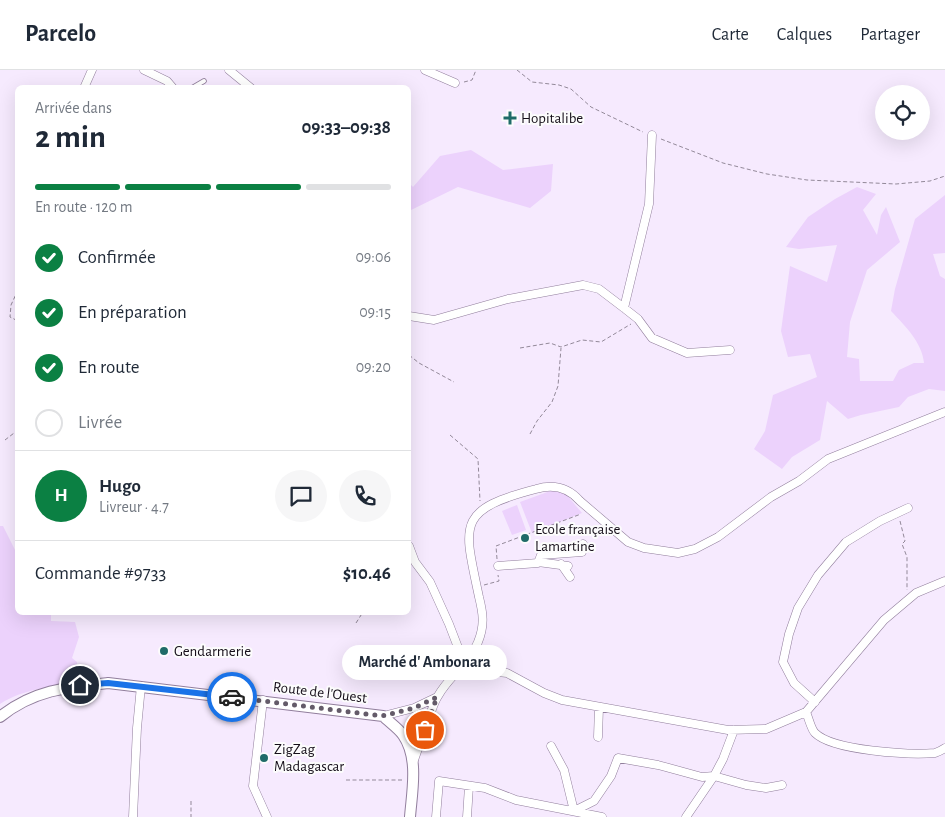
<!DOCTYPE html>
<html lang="fr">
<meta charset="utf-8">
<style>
body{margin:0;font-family:"Alegreya Sans",sans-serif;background:#f6f6f7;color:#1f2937;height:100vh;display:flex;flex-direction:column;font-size:19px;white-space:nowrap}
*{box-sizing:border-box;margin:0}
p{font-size:16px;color:#747a83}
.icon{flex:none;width:28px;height:28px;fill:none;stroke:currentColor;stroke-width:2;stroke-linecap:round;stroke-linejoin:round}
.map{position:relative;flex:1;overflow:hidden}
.side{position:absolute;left:15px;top:15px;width:396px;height:530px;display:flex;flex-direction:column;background:#fff;border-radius:8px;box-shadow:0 5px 20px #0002}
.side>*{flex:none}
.controls{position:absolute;left:875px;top:15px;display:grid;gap:10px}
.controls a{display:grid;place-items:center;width:55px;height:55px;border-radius:50%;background:#fff;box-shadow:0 5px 20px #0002;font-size:25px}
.pin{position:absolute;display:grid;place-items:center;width:42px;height:42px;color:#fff;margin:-21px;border:2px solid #fff;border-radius:50%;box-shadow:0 1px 5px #0007}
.courier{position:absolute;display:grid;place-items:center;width:50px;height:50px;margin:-25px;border:4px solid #1a73e8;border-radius:50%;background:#fff;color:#222;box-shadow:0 1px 6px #0007}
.bubble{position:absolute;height:35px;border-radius:18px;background:#fff;box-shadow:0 5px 20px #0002;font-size:16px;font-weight:700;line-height:35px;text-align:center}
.summary em{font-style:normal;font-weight:700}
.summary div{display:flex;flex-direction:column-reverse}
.summary{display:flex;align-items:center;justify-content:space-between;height:85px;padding:0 20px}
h1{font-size:32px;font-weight:700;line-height:38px}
.bar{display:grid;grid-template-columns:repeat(4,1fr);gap:8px 5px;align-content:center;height:60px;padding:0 20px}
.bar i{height:6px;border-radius:4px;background:#e0e1e3}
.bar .active{background:#0b8043}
.bar p{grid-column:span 4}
.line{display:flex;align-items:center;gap:12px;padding:0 20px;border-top:1px solid #e0e1e3}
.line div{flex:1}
.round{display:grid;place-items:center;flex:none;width:52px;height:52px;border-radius:26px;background:#f6f6f7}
ol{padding:0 20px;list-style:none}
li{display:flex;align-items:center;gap:15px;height:55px}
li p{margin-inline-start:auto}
li .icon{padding:5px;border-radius:50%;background:#0b8043;color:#fff;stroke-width:4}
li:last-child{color:#747a83}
li i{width:28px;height:28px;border:2px solid #e0e1e3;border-radius:50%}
header{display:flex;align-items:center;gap:30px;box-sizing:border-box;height:70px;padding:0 25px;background:#fff;border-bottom:1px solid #e0e1e3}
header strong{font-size:24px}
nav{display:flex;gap:28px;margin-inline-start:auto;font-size:18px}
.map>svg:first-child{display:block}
.green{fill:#ecd2fc}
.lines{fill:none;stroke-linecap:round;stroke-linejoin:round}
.service-casing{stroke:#917e9c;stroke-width:5.5}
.minor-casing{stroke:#917e9c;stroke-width:9}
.secondary-casing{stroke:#917e9c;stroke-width:12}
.path{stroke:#938999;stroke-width:1;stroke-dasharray:4 2.5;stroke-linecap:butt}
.service{stroke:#fff;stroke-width:4}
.minor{stroke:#fff;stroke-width:8}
.secondary{stroke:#fff;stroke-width:10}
.done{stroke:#645b69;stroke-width:5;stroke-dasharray:0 9}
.route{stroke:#1a73e8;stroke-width:6}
.poi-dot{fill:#1f6b68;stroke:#fcfcfc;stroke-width:2}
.labels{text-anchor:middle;stroke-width:4;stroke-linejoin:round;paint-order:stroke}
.poi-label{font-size:15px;fill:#150e19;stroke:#fcfcfc;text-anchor:start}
.street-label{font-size:15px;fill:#150e19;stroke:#fcfcfc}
</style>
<header>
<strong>Parcelo</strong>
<nav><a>Carte</a><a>Calques</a><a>Partager</a></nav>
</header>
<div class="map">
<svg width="945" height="747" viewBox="0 0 945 747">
<rect width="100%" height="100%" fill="#f6eafe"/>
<path class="green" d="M471,80L503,100L553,94L551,121L530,138L458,117L409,141V113L413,117L440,86Z
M857,117L876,124L863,140L877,165L881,145L886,137L900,172L867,200L850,252L847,287L859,289L860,311H893L899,300L914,293H924C922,272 905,256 891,241L895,219L915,149L945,125V183L933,184L940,206L945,209V321L929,319L908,327L899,337L861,345L848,349L827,331L820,370L792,387L782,399L754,379L765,361L773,325L817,307L810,284L788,287L781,261L790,196L827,212L837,175L799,179L786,177L808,147L835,129Z
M553,420L566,424L582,443L532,463L520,432Z
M517,435L526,460L512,465L502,441Z
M0,456H3L17,484L18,542L51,543V551L75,552L79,567L72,588L77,592L78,615C52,616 23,619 0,634Z"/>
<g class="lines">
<defs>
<path id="service" d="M192,18L204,11"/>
<path id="minor" d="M144,0L167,11L173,18
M229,0L251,18
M425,0L455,13
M84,18L92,0
M624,238L649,134L652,65
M409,246L434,250L508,229L583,215L599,219L624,238L638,249L652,268L687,283L730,280
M409,476L415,492L430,512L449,554L459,580L458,600
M538,492L568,496
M561,494L570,507
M498,496L538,493L541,485L582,482L583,474
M465,593L488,601L507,603L544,623L562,630L728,660L766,659L806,642L884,550L916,523L945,511
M263,630L253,716L267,747
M815,632L794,613L783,592L789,564L798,538L818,505L846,472L880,451L908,438
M806,642C809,649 811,659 815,663C833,681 910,685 935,683C938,682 942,680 945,678
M383,646L414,638L437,627
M598,667L599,637
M551,676L564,700L574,741L594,731L611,706L618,688L658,695L702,707L714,706L746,715L766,718L782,715
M413,693C418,678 424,663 429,647C432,640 434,632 438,626C449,606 470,593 478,572C485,555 483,543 479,527C464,455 455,440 536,419C553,414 568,417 580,431L628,472L644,478L678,483L695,479L718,467L771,427L799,411L828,389L945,342
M133,747L137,658L141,616
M436,747L439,711L485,718L516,730L602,747
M467,747L469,716
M686,747L714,706L723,689L734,660"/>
<path id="secondary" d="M0,647C33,620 67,617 108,613L383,646C389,652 398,658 403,665C419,688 412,721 410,747"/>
</defs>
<use href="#service" class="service-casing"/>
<use href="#minor" class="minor-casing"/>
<use href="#secondary" class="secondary-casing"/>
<path class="path" d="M517,0L532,12L559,15L571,19L591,37L643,62
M464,12L472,10L476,0
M661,69L723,93L767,104L807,110L896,114L930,111L945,106
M18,220L11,235L10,247L18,251
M520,278L550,273L561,277L582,270L601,272L631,254
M409,285L419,293L454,312
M530,364L537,351L552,332L558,316L561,278
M450,365L478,389L480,431
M5,370L18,360
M900,451L905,471L902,474L907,487V520
M497,489L496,476L581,444
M484,515L499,511L498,505
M356,553L363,542
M346,710H404
M191,731V747"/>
<use href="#service" class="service"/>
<use href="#minor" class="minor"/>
<use href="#secondary" class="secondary"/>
</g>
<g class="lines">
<path class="done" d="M232,627L382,646L414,638L437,627L425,660"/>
<path class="route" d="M80,615L108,613L232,627"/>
</g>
<g class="poi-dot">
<path d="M507.5 40.5h5v5h5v5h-5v5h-5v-5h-5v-5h5z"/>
<circle cx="525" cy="468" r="5"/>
<circle cx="164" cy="581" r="5"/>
<circle cx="264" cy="688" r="5"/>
</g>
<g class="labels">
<g class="poi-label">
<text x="521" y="53">Hopitalibe</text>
<text x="535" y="464">Ecole française<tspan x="535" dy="17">Lamartine</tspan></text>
<text x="174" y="586">Gendarmerie</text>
<text x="274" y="684">ZigZag<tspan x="274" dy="17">Madagascar</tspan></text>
</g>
<g class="street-label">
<text transform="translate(320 622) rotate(7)" y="5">Route de l'Ouest</text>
</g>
</g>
</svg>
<div class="controls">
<a><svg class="icon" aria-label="locate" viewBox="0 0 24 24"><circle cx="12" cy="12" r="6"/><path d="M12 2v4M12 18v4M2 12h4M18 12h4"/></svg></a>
</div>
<div class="pin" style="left:425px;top:660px;background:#ea580c"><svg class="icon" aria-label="bag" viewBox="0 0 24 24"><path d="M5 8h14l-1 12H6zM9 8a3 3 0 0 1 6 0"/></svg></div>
<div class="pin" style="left:80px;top:615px;background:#1f2937"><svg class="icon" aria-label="home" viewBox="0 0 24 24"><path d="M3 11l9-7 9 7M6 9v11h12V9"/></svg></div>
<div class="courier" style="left:232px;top:627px"><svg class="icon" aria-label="car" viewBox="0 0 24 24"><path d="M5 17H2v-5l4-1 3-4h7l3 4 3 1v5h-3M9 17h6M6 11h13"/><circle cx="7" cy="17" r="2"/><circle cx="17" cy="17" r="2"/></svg></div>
<div class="bubble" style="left:342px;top:575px;width:165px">Marché d' Ambonara</div>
<section class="side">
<div class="summary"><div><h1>2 min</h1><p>Arrivée dans</p></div><em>09:33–09:38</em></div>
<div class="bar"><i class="active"></i><i class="active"></i><i class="active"></i><i></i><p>En route · 120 m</p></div>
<ol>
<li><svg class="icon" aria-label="check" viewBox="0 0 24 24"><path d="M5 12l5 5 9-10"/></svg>Confirmée<p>09:06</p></li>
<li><svg class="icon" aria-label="check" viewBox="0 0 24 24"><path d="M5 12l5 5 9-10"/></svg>En préparation<p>09:15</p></li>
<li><svg class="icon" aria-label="check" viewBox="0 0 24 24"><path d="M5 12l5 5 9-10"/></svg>En route<p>09:20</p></li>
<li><i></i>Livrée</li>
</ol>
<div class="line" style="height:90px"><b class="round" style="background:#0b8043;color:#fff">H</b><div><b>Hugo</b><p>Livreur · 4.7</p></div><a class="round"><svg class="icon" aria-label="chat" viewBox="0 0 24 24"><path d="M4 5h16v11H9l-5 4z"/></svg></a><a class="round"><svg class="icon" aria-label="phone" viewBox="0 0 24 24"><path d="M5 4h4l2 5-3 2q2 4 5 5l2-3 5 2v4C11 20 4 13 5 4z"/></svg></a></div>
<div class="line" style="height:65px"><div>Commande #9733</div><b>$10.46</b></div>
</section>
</div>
